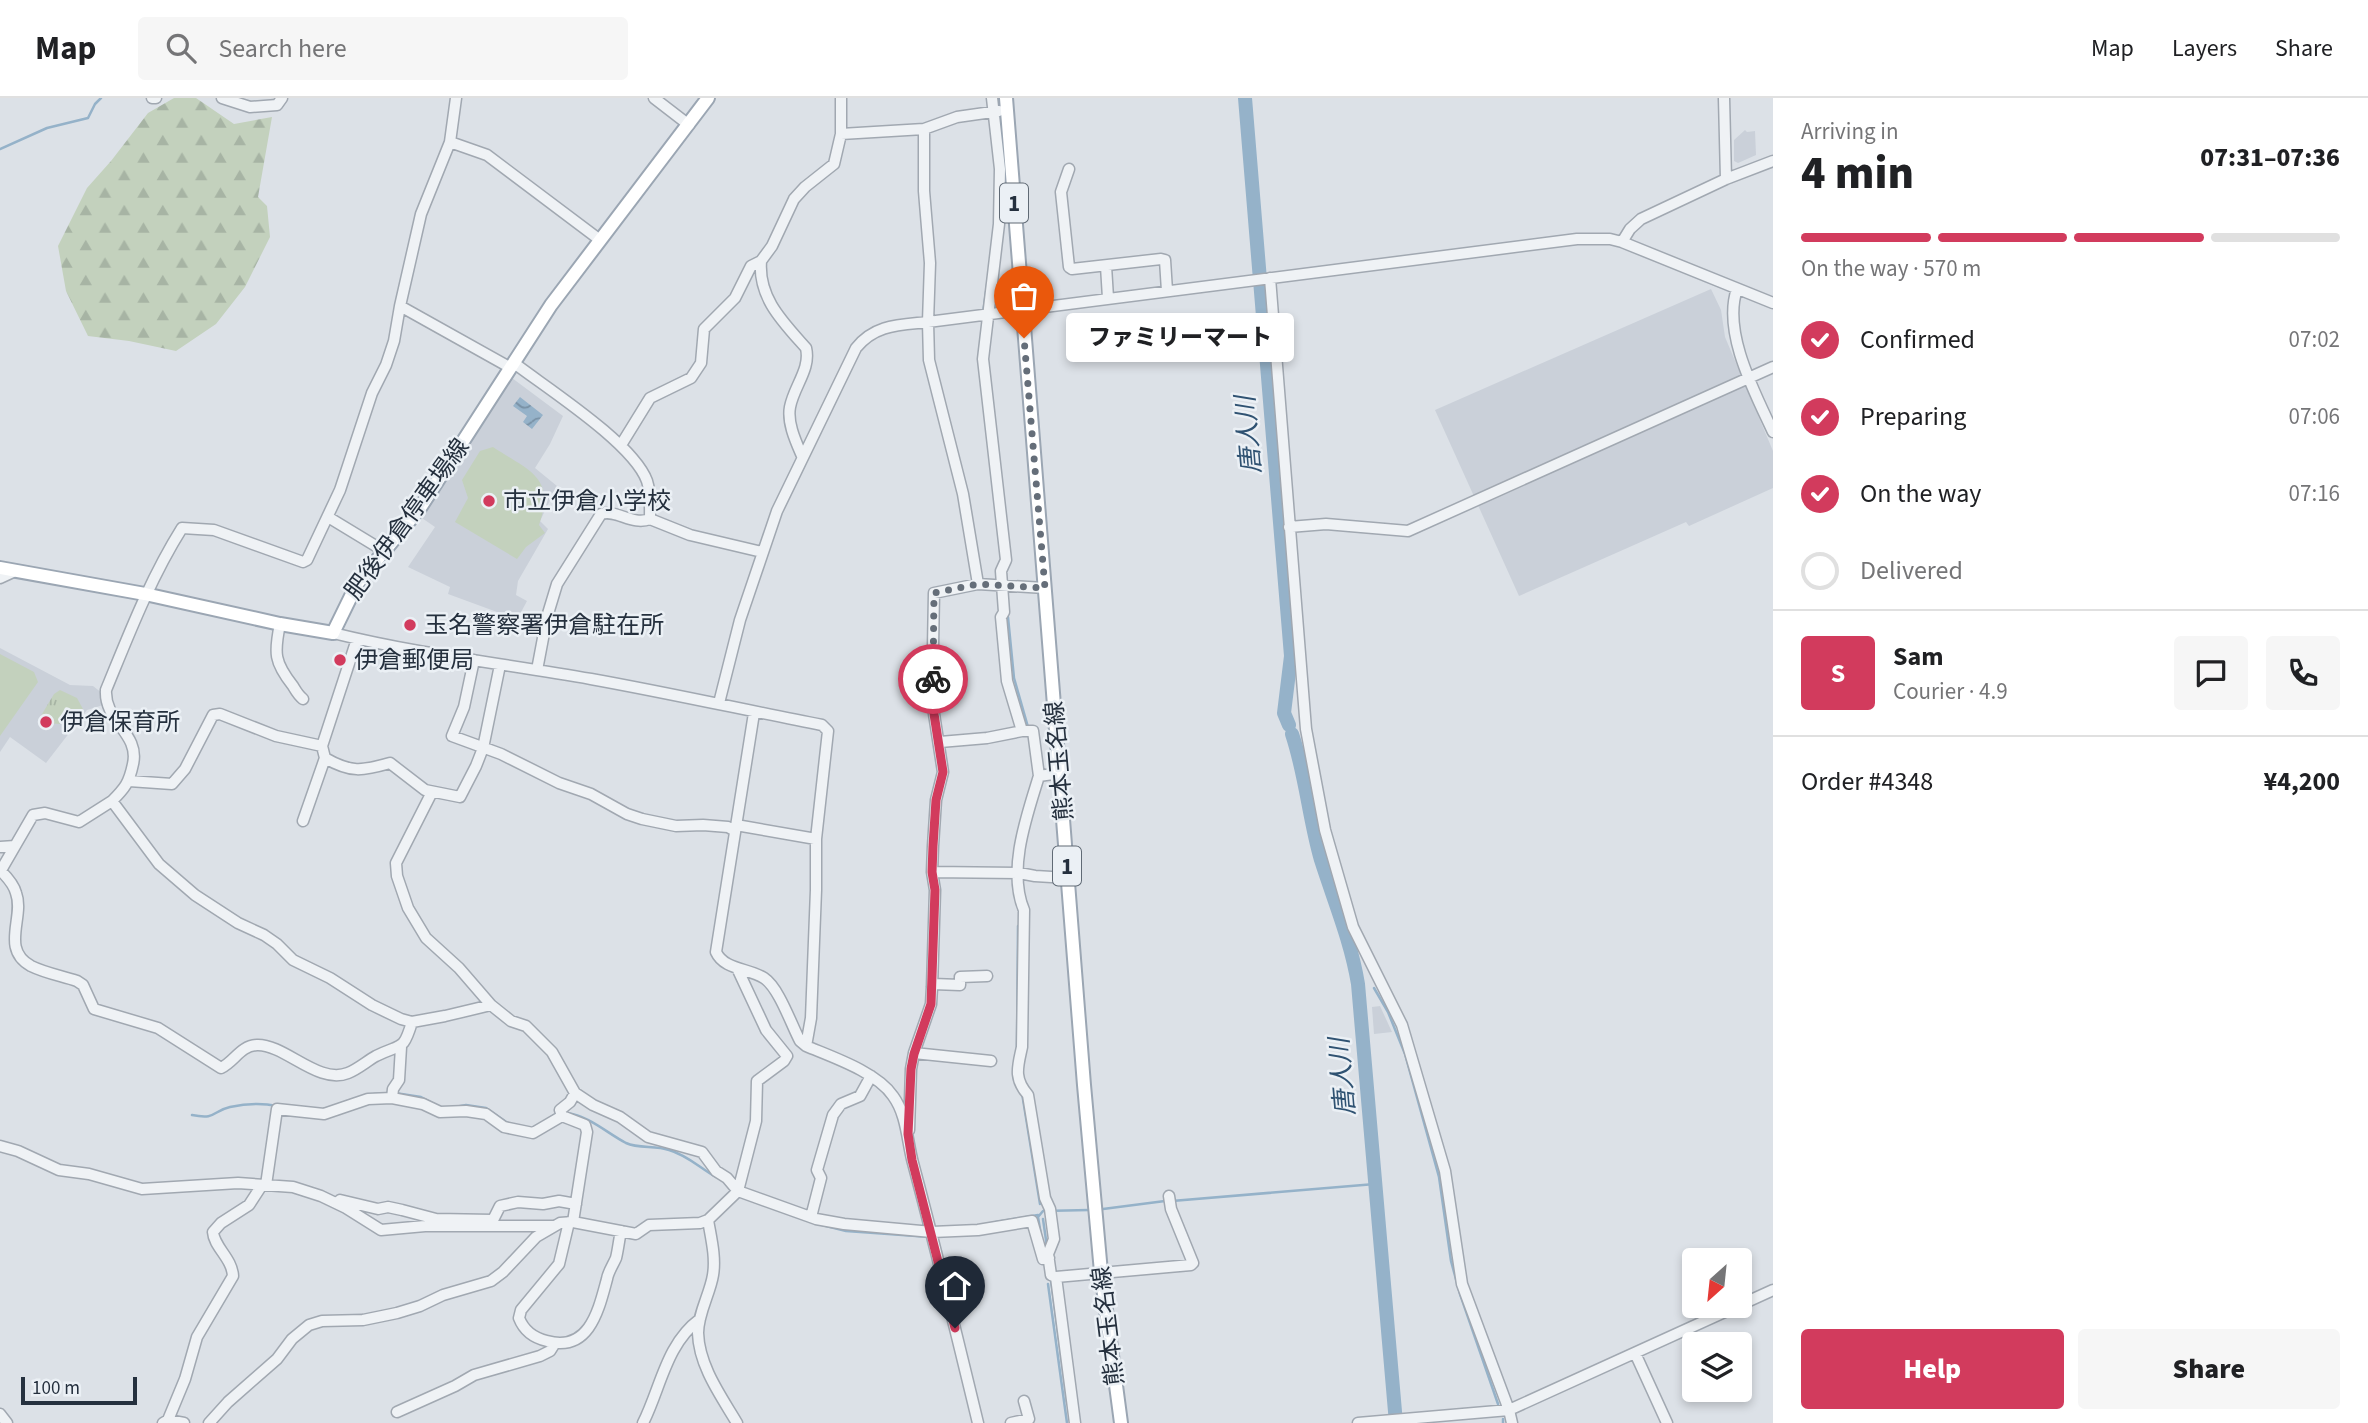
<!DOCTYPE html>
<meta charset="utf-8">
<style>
body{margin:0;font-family:"Source Sans 3","Noto Sans JP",sans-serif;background:#f6f6f6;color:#202124;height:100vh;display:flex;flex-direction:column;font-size:26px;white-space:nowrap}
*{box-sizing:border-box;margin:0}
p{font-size:23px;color:#757577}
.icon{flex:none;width:38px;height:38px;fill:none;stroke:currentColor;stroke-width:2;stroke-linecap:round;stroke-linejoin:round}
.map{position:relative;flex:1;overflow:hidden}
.sheet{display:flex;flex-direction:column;background:#fff;width:595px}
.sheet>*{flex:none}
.needle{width:46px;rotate:207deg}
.fabs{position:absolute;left:1682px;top:1150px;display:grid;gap:14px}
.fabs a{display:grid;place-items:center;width:70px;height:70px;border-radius:7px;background:#fff;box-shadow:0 4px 10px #0003;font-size:35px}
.scale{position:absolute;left:21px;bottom:18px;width:116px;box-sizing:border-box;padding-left:7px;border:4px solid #25303e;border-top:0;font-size:19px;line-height:24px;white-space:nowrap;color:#25303e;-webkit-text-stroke:5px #ebf0f5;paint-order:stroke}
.pin{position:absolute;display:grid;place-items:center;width:60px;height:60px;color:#fff;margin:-72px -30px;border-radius:50% 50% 50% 0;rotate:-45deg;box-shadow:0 0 7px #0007}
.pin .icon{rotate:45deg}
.courier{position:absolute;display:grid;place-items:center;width:70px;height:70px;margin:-35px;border:5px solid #d23b5d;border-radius:50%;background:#fff;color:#222;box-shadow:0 2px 9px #0007}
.bubble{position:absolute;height:49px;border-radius:7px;background:#fff;box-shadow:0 4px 10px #0003;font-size:23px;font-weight:800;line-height:49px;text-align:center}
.headline em{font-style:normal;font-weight:800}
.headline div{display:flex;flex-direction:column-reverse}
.headline{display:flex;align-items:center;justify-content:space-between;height:119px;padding:0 28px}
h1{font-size:46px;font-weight:800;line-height:52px}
.bar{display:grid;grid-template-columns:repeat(4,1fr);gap:10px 7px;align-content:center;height:84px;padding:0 28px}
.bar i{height:9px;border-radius:5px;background:#e0e0e0}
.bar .on{background:#d23b5d}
.bar p{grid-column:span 4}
.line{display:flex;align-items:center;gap:18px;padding:0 28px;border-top:2px solid #e0e0e0}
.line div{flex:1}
.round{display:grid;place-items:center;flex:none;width:74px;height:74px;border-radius:7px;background:#f6f6f6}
ol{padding:0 28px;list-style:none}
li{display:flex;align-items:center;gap:21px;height:77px}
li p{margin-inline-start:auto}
li .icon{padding:7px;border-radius:50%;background:#d23b5d;color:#fff;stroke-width:4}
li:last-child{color:#757577}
li i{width:38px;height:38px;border:4px solid #e0e0e0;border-radius:50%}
.primary-button{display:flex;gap:14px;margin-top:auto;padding:14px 28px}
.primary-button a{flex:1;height:80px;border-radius:7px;background:#d23b5d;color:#fff;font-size:28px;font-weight:800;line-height:80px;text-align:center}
.primary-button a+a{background:#f6f6f6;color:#202124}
header{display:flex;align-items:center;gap:42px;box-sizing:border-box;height:98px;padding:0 35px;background:#fff;border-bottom:2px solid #e0e0e0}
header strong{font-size:33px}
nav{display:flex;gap:38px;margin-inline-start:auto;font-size:24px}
.search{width:490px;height:63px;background:#f6f6f6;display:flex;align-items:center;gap:18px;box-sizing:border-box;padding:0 24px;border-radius:7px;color:#757577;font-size:26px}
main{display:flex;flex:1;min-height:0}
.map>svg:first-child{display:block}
.built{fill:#cad0d9}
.grass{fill:#c3d1bd}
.forest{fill:url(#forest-firs)}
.park{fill:url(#park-tufts)}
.water{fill:url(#water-waves)}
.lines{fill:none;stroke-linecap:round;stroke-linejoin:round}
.stream{stroke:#95b2c9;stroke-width:2.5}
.river{stroke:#95b2c9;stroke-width:14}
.minor-casing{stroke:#a1a8b1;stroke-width:13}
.major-casing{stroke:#9ba6b3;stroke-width:16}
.minor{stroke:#eff2f5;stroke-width:10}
.major{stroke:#fff;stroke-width:12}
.done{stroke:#656e79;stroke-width:7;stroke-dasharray:0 12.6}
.route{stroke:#d23b5d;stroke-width:9}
.poi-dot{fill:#d23b5d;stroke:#ebf0f5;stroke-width:2.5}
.labels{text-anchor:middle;stroke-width:5;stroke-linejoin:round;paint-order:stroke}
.shield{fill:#ebf0f5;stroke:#606a75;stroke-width:2}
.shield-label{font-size:23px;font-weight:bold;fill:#25303e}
.poi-label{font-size:24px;fill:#25303e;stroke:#ebf0f5;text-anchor:start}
.street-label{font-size:24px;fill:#25303e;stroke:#ebf0f5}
.water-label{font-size:26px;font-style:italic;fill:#2f5272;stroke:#ebf0f5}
</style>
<header>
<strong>Map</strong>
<div class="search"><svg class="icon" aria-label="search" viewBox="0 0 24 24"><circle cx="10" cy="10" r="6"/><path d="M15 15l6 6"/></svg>Search here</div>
<nav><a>Map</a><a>Layers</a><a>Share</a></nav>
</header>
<main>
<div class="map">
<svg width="1773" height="1325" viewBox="0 0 1773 1325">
<defs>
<pattern id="forest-firs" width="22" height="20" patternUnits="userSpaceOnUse" patternTransform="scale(1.75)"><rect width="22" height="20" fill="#c3d1bd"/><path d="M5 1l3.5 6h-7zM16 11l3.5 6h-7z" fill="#a7b4a4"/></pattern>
<pattern id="park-tufts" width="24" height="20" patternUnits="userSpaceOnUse" patternTransform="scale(1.75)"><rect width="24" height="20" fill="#c3d1bd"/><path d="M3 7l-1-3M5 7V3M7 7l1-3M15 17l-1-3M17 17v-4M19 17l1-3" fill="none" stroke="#a7b4a4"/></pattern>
<pattern id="water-waves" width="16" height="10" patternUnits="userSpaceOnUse" patternTransform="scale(1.75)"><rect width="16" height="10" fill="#95b2c9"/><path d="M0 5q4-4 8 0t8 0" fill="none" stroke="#7991a5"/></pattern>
</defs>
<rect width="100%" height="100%" fill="#dce1e7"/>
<path class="built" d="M1745,32L1747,34L1755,33L1756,57L1738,65L1734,63V42Z
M1711,191L1721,212L1725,239L1773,353V390L1689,428L1686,424L1519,498L1435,312Z
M512,280L563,318L550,346L535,370L557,388L540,423L548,431L518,483L516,497L527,503L519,518L497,514L448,496L450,489L408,469L435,429L419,418Z
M0,550L70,587L93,588L102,595L103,607L87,612L46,665L10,639L0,654Z
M1380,908L1392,934L1374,936L1372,909Z"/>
<path class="grass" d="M493,349C529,373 556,378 539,427L545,435L526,449L517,461L455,424L468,400L462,382L480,353Z
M0,556L34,574L38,584L0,638Z"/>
<path class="forest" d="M174,0H196L234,26L272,19L258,99L267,108L270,139L245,189L216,226L176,253L129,243L88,238L66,193L58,148L87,90L111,63L148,15Z"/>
<path class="park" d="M60,592L77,600L83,611L71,623L64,621L60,626L47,625L39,621L54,596Z"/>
<path class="water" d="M520,299L543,317L532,331L523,324L527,318L513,308Z"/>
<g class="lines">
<path class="stream" d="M0,51L47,30L88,20L95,6L101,0
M983,215L988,180
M1008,519L1014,580L1028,629
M1358,886L1361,887
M1374,890L1388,914L1405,956L1439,1079L1451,1163L1460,1196L1498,1306
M1017,950L1018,828
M395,995L421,999L438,1008
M1022,995L1040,1106
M374,996L389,995
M455,1009L466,1007L486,1010L509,1026
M567,1015C589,1018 607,1035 626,1045C639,1051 655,1047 669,1052C687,1057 700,1070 716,1079
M192,1017C217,1022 212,1013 230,1009C244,1006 263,1005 277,1008
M542,1025L554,1017
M1172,1103L1375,1086
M1103,1111L1165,1103
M1043,1121L1047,1149
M996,1124L1038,1117
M822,1127L846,1133L930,1139
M1041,1137L1038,1119L1043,1113L1089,1112
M1051,1182L1067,1304
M1048,1186L1067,1325
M1503,1321V1325"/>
<path class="river" d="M1245,0L1291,558L1284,615L1289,627
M1292,636C1306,678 1309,721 1321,762C1334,803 1351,843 1358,886L1396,1325"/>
<defs>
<path id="minor" d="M152,0H156
M222,0L250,9L277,7L282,0
M456,0L450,44L421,116L400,208L511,270
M654,0L689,27
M992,0L1000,71L999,126L983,261L1006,462L1001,473L1004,514L1001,519L1007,583L1022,633H1033L1039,678C1027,717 1007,772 1024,812L1022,949C1018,968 1013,980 1028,997L1045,1100L1050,1111L1054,1141L1048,1156L1051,1177L1056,1179L1075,1325
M1724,0L1726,81
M924,31V93L930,165L928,224L929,262L963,396L978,486
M841,36L924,31L957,19L999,13
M450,44L487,57L600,142
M1069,71L1061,94L1069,169L1072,171L1161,161L1165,162L1167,193
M1622,144L1630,131L1641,121L1726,81L1773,63
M761,163C758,200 783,224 806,250C811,271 794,288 790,309C787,325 796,344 802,358
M1106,168L1108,200
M1270,180L1306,631L1325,732L1353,829L1402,927L1445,1073L1462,1186L1509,1312L1512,1325
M1737,191C1722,234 1755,295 1773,334
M514,265C548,291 633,345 647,383C651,395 650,408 650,421
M621,347L650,300L691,280L701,265L704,231L735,200L751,168L761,163L772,148L794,101L805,89L834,66L841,36V0
M328,419L384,453
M1289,429L1326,426L1408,433L1773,269
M0,480L13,474
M280,526C274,555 274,564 293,588C296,593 298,597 303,601
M333,535C418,556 505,566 591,581C669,595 745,612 822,627L828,633L816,741V792L811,920L806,948
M474,562L464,609L452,638L501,656L559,685L591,696L627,716L642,721L676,728L703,727L728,729L735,733
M537,572L547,519L557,486L601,416C617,411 632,428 650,421L690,437L762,454
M719,605L740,522L777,413L856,250C875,226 900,227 928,224L1577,141H1610L1622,144L1773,205
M754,615L716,854C724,872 749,870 764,880C779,890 791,926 800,943L806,948C832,959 877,974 893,998C907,1017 907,1043 913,1065C936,1151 957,1238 978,1325
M940,644L987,640L1022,633
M322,648L325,660C351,675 362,673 390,665L425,692L460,699L476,668L483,650L500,567
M1039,678L1060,675
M129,683L172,686L185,671L213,617L220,616L276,638L322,648L357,541
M432,694L396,765L397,778L408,810L426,840L459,870L491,907L511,923L526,928L552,954L575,995L593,1007L620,1019L648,1039L702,1054L716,1073L727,1080L738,1093L816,1121L844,1126L932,1134L978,1132L1032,1123L1043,1161L1049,1160
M112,703C125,690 129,685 133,666C140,635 104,624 106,592C129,536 150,481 182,430L214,432L303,464L307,462L340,392L372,295L386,267L394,243L400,208
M303,723L325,660
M736,727L816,741
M0,749L15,748
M1,773C7,779 14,787 16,795C25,819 0,851 31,868C45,875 62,878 77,883L83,887L94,911L158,930L221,970C235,963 240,948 257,947C285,946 318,987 348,975C358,971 367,963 376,958C402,945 403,954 412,924
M0,774L33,717L45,715L79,724L112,703L159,766L195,797L238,825L264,837L277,846L293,862L330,880L372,907L401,921L412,924L445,918L491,907
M932,774L1019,775L1035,778L1068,780
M933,886L960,887V879L987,878
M914,955L991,963
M392,1000L393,991L399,982L401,949
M562,1018L585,1027L587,1034L573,1124
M562,1018L560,1012L570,1004L575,995
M909,1032L911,971L914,955L931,906L932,889L935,792L932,774L933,748L936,702L943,674L932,603L934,495L978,486L1045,490
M0,1048L18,1053L59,1072L89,1076L142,1091L238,1085L293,1089L321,1098L346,1110L381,1132L425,1128H553
M266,1087L277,1011L324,1016L368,1001L392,1000L423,1006L440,1014L466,1013L486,1016L504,1029L533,1035L562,1018
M340,1102L378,1111L388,1109L402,1112L436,1121L493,1122L500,1108L518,1104L543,1106L559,1103L576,1106
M811,1119L821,1080L817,1072L833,1017L841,1006L860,998L871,978
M708,1122C711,1140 716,1159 713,1177C710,1196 698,1215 698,1235C699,1268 721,1298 737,1325
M569,1124L559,1166L521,1212L519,1220C524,1233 534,1240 547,1243C590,1255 599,1210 607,1181C608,1174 613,1167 616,1160C618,1152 619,1142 621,1133
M1056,1179L1191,1167L1193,1165L1171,1111L1169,1098
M1635,1255L1667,1325
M397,1314L455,1288L474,1277L540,1258L550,1253L555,1245
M0,1316L7,1325
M168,1322L185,1281L197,1239L233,1178C232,1160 214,1149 213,1134L221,1125L249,1107L262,1087
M163,1325L168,1322L184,1325
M209,1325L228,1304L277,1261L292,1241L309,1227L322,1223L363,1222L397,1215L420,1208L443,1197L491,1183L503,1174L536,1139L560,1125L573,1124L636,1136L649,1127L700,1125L708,1122L738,1093L756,1023L757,983L784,963L787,958L766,932L737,870
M643,1325C661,1289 666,1246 700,1221
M1011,1325L1029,1321L1024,1303
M1358,1325L1509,1312L1773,1192"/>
<path id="major" d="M1006,0L1084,987L1101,1174L1121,1325
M0,470L145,496L280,526L333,535L357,486L420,410L551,207L708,0"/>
</defs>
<use href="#minor" class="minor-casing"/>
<use href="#major" class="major-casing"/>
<use href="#minor" class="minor"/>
<use href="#major" class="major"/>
</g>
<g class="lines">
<path class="done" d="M933,581L934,495L978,486L1045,490L1024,240"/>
<path class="route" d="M933,581L932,603L943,674L936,702L933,748L932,774L935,792L931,906L914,956L911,971L908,1036L912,1062L955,1230"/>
</g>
<g class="poi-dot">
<circle cx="489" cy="403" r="7"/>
<circle cx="410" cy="527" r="7"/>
<circle cx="340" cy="562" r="7"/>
<circle cx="46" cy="624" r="7"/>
</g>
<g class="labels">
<g class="shield">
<rect x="1000" y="85.5" width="28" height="39" rx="5"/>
<rect x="1053" y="748.5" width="28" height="39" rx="5"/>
</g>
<g class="shield-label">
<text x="1014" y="113">1</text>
<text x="1067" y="776">1</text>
</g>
<g class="poi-label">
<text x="503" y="411">市立伊倉小学校</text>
<text x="424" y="535">玉名警察署伊倉駐在所</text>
<text x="354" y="570">伊倉郵便局</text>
<text x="60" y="632">伊倉保育所</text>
</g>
<g class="street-label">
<text transform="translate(407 421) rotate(-54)" y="8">肥後伊倉停車場線</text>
<text transform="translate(1059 663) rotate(-95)" y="8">熊本玉名線</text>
<text transform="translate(1108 1228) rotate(-97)" y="8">熊本玉名線</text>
</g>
<g class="water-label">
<text transform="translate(1248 337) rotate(-95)" y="9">唐人川</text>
<text transform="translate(1342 979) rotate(-95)" y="9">唐人川</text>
</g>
</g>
</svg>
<div class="fabs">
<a><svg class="needle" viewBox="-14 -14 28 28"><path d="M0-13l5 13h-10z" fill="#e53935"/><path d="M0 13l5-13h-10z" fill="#757577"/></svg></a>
<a><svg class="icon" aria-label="layers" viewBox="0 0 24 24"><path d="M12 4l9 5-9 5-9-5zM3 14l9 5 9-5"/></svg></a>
</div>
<div class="scale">100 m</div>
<div class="pin" style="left:1024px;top:240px;background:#ea580c"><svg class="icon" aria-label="bag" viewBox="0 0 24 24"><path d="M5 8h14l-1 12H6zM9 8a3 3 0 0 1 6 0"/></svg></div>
<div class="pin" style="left:955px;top:1230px;background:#1f2937"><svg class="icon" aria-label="home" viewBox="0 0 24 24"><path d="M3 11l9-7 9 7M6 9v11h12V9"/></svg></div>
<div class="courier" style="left:933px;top:581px"><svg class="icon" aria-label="bike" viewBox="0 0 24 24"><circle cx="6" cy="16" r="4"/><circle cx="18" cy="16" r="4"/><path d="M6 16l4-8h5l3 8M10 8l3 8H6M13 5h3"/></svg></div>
<div class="bubble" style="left:1066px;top:215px;width:228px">ファミリーマート</div>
</div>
<section class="sheet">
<div class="headline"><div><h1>4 min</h1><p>Arriving in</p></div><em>07:31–07:36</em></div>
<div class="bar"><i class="on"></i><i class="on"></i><i class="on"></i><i></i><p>On the way · 570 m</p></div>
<ol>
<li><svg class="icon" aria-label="check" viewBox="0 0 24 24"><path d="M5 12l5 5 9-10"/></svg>Confirmed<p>07:02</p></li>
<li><svg class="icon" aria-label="check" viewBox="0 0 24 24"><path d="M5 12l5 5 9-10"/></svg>Preparing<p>07:06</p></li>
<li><svg class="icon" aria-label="check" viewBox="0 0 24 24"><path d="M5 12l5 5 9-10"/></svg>On the way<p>07:16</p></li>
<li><i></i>Delivered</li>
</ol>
<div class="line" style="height:126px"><b class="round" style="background:#d23b5d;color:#fff">S</b><div><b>Sam</b><p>Courier · 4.9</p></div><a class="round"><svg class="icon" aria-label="chat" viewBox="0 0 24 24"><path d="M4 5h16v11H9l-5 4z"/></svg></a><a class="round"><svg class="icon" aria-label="phone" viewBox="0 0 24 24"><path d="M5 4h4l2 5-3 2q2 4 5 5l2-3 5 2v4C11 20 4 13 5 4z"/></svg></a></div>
<div class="line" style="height:91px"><div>Order #4348</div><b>¥4,200</b></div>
<div class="primary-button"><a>Help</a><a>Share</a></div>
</section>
</main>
